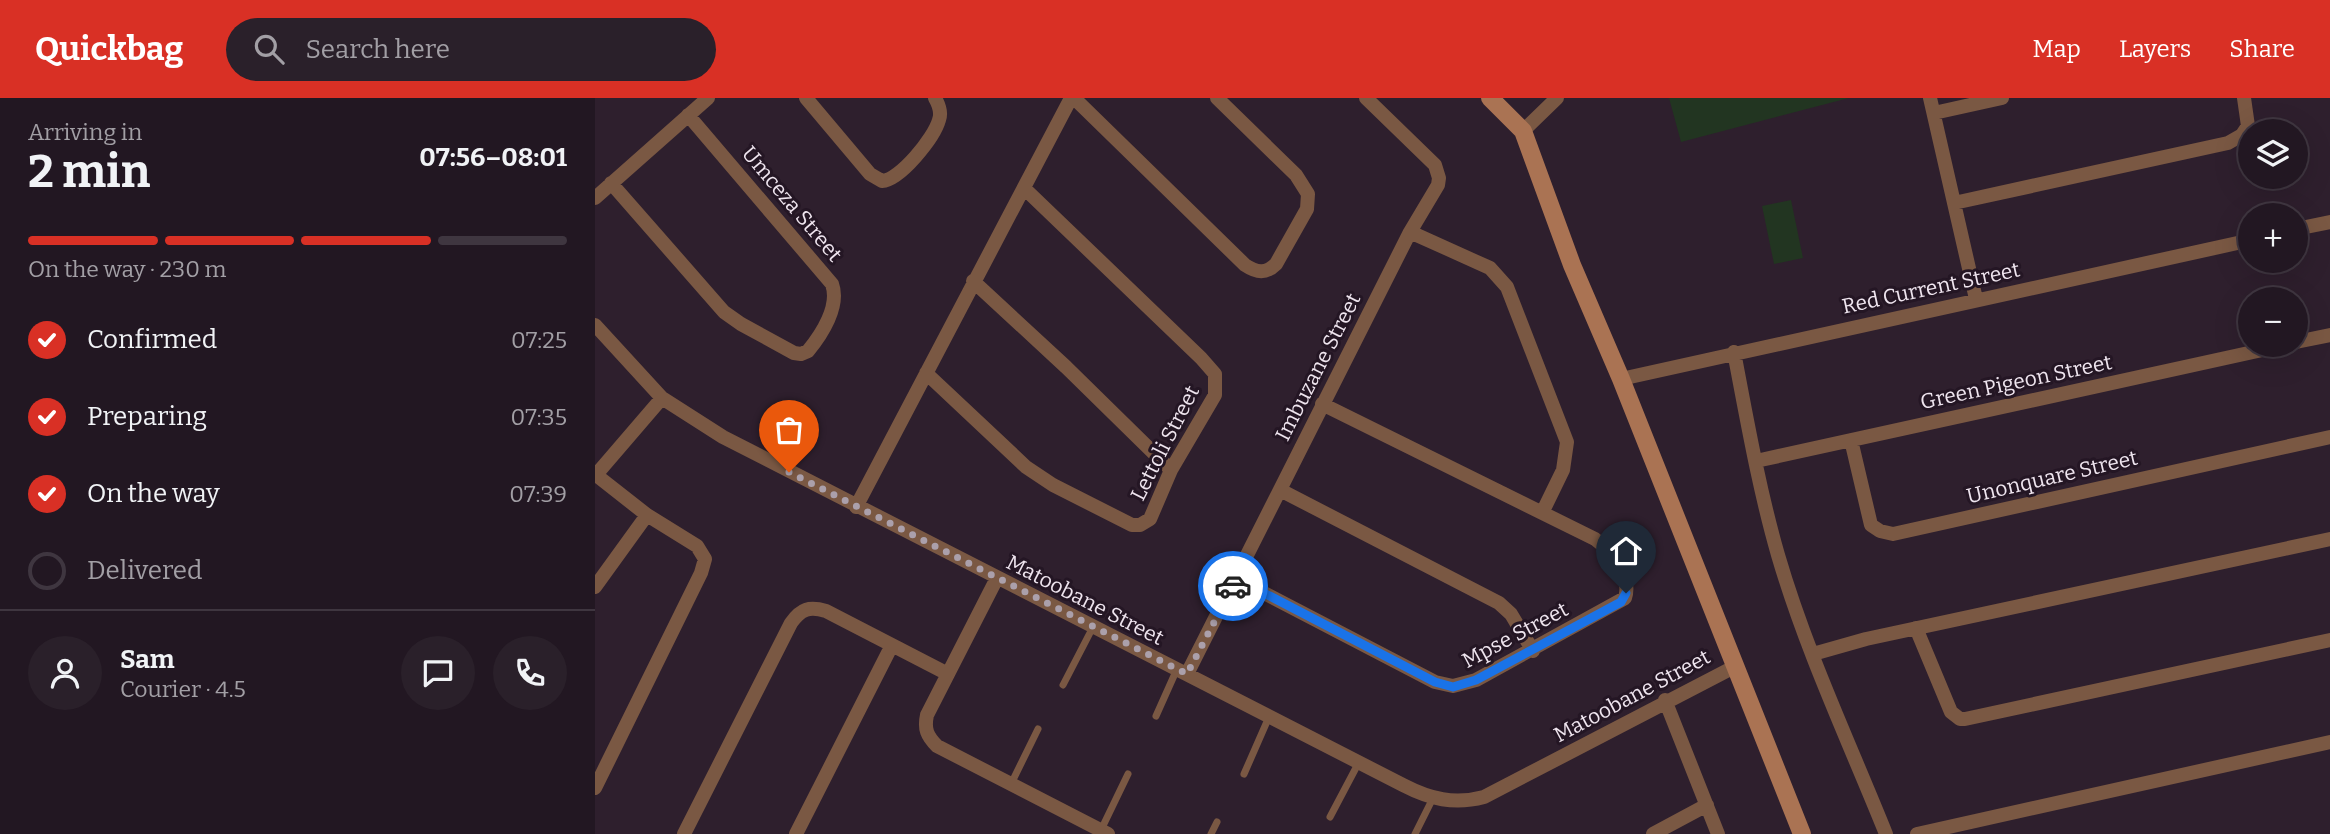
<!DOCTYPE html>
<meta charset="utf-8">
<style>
body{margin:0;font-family:Bitter,serif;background:#2a202a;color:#f1f3f6;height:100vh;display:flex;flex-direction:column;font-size:26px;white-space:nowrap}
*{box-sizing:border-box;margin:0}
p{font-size:23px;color:#a29fa5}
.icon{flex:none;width:38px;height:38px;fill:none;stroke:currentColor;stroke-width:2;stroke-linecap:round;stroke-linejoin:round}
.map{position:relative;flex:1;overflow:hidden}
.panel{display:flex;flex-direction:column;background:#221722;width:595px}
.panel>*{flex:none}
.buttons{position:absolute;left:1643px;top:21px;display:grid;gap:14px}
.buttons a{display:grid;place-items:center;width:70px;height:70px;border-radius:50%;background:#221722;box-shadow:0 7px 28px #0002,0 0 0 2px #3f3640;font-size:35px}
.pin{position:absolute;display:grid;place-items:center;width:60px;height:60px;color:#fff;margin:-72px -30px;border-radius:50% 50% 50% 0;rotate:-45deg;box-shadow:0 0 7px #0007}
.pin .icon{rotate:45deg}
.courier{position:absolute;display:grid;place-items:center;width:70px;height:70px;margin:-35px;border:5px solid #1a73e8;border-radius:50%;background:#fff;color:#222;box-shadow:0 2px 9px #0007}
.head em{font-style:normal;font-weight:700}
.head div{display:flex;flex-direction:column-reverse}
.head{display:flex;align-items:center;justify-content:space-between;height:119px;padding:0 28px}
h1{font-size:46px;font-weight:700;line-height:52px}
.bar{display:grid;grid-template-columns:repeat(4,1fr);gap:10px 7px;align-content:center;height:84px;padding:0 28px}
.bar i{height:9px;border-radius:5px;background:#3f3640}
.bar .current{background:#d93025}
.bar p{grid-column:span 4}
.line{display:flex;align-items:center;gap:18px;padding:0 28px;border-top:2px solid #3f3640}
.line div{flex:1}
.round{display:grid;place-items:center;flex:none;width:74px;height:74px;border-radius:37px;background:#2a202a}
ol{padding:0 28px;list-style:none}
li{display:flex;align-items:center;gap:21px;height:77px}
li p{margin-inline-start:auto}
li .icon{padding:7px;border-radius:50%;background:#d93025;color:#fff;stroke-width:4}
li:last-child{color:#a29fa5}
li i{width:38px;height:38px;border:4px solid #3f3640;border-radius:50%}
header{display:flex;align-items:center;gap:42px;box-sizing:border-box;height:98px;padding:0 35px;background:#d93025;color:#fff}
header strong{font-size:33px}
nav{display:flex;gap:38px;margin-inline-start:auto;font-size:24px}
.search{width:490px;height:63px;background:#2a202a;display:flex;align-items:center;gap:18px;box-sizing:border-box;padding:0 24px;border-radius:38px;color:#a29fa5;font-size:26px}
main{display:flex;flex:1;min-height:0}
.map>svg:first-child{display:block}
.green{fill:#223521}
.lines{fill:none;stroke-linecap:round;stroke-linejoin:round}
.lane{stroke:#7a5843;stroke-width:7}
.street{stroke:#7a5843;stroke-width:14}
.secondary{stroke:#aa7353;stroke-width:18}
.done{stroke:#aba0ab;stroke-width:7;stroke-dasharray:0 12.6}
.route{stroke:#1a73e8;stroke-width:9}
.labels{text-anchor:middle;stroke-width:6;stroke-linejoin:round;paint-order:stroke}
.street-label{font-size:21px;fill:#efe5ef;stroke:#241624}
</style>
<header>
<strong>Quickbag</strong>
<div class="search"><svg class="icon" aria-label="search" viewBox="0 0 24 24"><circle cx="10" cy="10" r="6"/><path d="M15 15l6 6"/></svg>Search here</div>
<nav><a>Map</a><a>Layers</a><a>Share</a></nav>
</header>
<main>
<section class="panel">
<div class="head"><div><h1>2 min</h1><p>Arriving in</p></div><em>07:56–08:01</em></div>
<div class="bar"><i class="current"></i><i class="current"></i><i class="current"></i><i></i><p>On the way · 230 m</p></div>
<ol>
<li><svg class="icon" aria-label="check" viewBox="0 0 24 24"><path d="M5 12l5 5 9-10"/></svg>Confirmed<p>07:25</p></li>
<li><svg class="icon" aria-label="check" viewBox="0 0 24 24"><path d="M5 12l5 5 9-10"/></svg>Preparing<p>07:35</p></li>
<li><svg class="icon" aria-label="check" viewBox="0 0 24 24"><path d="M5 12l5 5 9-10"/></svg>On the way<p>07:39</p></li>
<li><i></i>Delivered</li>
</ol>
<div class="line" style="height:126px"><a class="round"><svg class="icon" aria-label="person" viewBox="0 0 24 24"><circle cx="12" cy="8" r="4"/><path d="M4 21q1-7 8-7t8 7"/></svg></a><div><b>Sam</b><p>Courier · 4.5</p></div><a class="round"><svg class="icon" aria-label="chat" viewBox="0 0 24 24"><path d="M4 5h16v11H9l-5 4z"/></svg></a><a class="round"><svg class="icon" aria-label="phone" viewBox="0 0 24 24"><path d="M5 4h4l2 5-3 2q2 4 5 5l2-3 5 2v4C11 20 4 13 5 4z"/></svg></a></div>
</section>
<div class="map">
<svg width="1735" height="736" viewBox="0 0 1735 736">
<rect width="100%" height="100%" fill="#2e1f2d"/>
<path class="green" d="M1074,0H1254L1086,44Z
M1196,102L1208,160L1179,166L1167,108Z"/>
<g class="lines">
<path class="lane" d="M468,587L498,529
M561,618L582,571
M649,676L674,619
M416,686L443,631
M735,719L764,664
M506,732L533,676
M616,736L622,724
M820,736L838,700"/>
<path class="street" d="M211,0L275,76L287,83C305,82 339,40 344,22C347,14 344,7 340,0
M479,0L650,167C662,175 671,176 681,166L712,111L713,96L701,77L622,0
M1335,0L1381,201
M1339,15L1407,0
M928,33L962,0
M16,85L129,214L146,226L199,255L206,256L213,253C227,236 245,208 237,186L93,17
M0,100L113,0
M1359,105L1633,45L1647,37L1653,28L1649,0
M1701,131L1735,124
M815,134L895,170L912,189L972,344L968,372L948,413
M378,183L471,269L576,372
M0,227L67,300L128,339L808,687C835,701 859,707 889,699L1141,568
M1701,244L1735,237
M1139,254C1152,322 1164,391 1183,457C1211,553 1254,644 1291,736
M331,275L431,369L458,387L537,427H545L555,421L576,372L620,297V276L606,260L430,91
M1026,281L1656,142
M1256,342L1276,427L1285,433L1298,436L1735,339
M1161,363L1690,247
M0,378L67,300
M687,393L904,505L916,516L938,553
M261,409L476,0
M402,480L332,617C329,631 332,638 342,648L513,736
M642,481L840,584L858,588L881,582L1030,500C1037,478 1016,453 1000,441L727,306
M0,489L52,417
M1321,530L1356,614L1365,621H1370L1735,542
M1218,556L1271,541L1735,441
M592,576L815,134L843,87L844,80L840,67L771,0
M1070,602L1123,736
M0,690L106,475L110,461L102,448L52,417L1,377
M89,736L196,525C206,511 214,508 231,513L353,576
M201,736L296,549
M1058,736L1112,707
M1322,736L1735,644"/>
<path class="secondary" d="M895,0L928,33L977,167L1026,281L1207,736"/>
</g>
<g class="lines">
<path class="done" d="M194,374L592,576L638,488"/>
<path class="route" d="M638,488L642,481L840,584L858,589L881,582L1026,504L1031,495"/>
</g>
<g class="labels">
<g class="street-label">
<text transform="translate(197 106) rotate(50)" y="7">Umceza Street</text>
<text transform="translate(1336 190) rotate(-12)" y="7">Red Current Street</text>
<text transform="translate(723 269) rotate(-63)" y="7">Imbuzane Street</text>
<text transform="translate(1421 284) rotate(-12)" y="7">Green Pigeon Street</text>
<text transform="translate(570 345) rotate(-63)" y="7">Lettoli Street</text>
<text transform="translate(1457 379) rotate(-13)" y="7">Unonquare Street</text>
<text transform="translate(490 502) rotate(27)" y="7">Matoobane Street</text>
<text transform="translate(920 537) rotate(-28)" y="7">Mpse Street</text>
<text transform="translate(1037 598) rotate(-28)" y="7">Matoobane Street</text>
</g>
</g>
</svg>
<div class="buttons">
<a><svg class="icon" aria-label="layers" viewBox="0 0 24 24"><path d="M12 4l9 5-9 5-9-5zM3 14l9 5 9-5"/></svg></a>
<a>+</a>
<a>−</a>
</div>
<div class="pin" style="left:194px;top:374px;background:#ea580c"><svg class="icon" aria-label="bag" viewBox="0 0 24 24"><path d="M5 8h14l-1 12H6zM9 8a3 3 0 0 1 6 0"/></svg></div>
<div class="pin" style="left:1031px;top:495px;background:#1f2937"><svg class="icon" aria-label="home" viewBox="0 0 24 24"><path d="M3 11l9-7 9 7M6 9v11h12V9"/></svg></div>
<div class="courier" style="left:638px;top:488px"><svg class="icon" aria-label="car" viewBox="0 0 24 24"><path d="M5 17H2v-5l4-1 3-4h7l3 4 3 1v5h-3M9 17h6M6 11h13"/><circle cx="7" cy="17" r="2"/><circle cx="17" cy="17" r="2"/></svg></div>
</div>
</main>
